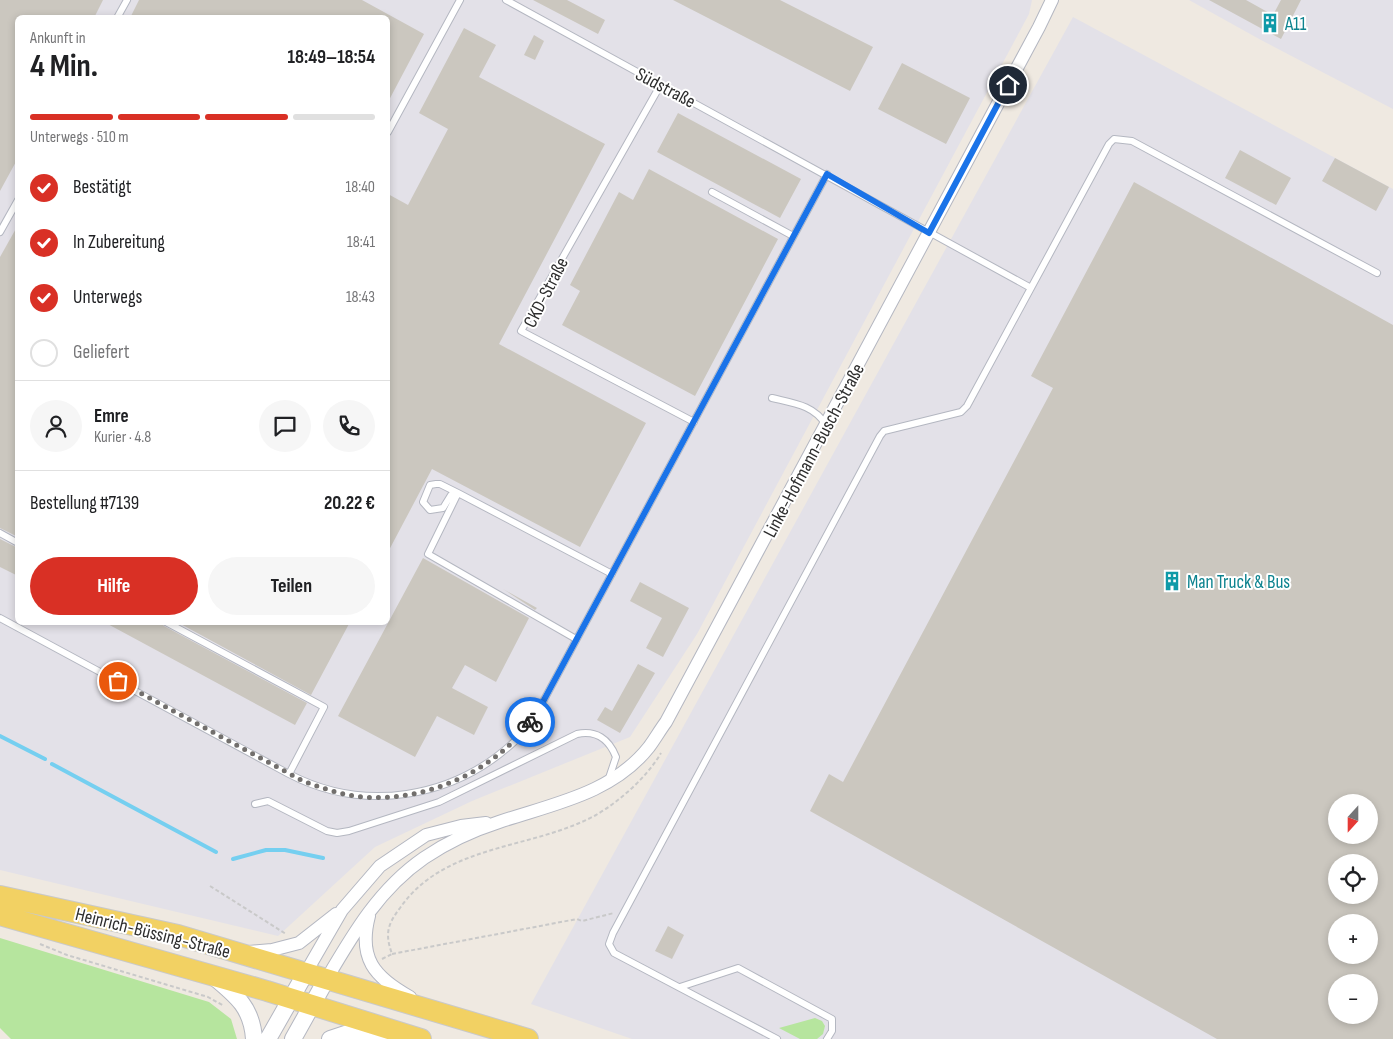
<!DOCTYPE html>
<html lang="de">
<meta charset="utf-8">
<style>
body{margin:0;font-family:"Sofia Sans Condensed",sans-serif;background:#f6f6f6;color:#202124;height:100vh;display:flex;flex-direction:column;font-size:19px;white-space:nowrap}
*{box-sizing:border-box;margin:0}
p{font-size:16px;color:#757577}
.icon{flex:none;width:28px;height:28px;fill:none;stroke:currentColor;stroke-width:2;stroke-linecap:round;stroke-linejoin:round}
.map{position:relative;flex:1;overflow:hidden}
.drawer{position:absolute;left:15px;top:15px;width:375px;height:610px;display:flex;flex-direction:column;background:#fff;border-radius:8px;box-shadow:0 2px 8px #0003}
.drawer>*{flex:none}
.needle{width:32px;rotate:201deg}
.tools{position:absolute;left:1328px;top:794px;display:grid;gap:10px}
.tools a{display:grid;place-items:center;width:50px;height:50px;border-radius:50%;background:#fff;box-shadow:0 2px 8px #0003;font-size:25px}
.pin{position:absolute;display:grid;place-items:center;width:42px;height:42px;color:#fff;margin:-21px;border:2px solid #fff;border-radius:50%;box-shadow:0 1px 5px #0007}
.courier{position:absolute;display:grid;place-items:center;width:50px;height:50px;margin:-25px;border:4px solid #1a73e8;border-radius:50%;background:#fff;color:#222;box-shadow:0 1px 6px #0007}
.headline em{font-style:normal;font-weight:700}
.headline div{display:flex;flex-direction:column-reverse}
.headline{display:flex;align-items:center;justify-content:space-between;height:85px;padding:0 15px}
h1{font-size:32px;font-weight:700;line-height:38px}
.bar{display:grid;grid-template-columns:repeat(4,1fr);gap:8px 5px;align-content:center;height:60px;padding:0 15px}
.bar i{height:6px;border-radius:4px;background:#e0e0e0}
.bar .selected{background:#d93025}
.bar p{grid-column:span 4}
.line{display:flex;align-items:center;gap:12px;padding:0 15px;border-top:1px solid #e0e0e0}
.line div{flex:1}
.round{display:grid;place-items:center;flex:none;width:52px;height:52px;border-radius:26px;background:#f6f6f6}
ol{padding:0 15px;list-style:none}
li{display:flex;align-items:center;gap:15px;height:55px}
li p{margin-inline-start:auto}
li .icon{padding:5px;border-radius:50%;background:#d93025;color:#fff;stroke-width:4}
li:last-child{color:#757577}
li i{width:28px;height:28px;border:2px solid #e0e0e0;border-radius:50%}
.action{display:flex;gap:10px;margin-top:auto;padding:10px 15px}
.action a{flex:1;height:58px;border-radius:30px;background:#d93025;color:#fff;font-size:20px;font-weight:700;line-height:58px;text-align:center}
.action a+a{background:#f6f6f6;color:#202124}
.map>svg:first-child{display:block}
.industrial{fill:#e3e1e8;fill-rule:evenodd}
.green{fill:#b6e59e}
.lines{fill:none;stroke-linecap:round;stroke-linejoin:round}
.stream{stroke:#75cff0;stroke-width:4}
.building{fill:#cbc7bf;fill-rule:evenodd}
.service-casing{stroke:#b4b7c1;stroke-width:8}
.minor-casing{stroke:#b4b7c1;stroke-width:14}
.tertiary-casing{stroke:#b4b7c1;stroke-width:18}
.primary-casing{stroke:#c9c9c9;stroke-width:22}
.path{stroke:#c9c9c9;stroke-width:2;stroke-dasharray:4 2.5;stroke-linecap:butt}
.service{stroke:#fff;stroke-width:6}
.minor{stroke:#fff;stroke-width:12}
.tertiary{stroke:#fff;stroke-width:16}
.primary{stroke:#f2d163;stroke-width:20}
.done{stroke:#726f6d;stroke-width:5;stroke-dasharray:0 9}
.route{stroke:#1a73e8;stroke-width:6}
.labels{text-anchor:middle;stroke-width:4;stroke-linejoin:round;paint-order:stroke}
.culture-label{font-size:19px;fill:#0d838f;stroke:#fff;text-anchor:start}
.street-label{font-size:19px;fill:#2e2e2e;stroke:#fff}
</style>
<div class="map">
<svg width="1393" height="1039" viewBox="0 0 1393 1039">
<rect width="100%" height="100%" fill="#efe9e1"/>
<path class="industrial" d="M0,0H1032L1029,14L697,634L630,737L472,801L375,847L278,936L0,870ZM18,18H388V622H18Z
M1189,0H1393V109L1261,40Z
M1073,17L1393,189V1039H632L531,1004ZM1336,802H1369V835H1336ZM1336,862H1369V895H1336ZM1336,922H1369V955H1336ZM1336,982H1369V1015H1336Z"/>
<path class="green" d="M0,938L209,1002L231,1019L237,1039H11L0,1028Z
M815,1018L822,1021L825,1026L823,1034L817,1039H800L779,1028Z"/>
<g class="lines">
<path class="stream" d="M0,736L45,759
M52,764L216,852
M233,859L266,850H285L323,858"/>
</g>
<path class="building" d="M0,0H103L94,18H18V158L0,191Z
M139,0H362L424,34L388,102V18H130Z
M533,0H567L605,20L598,34Z
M673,0H780L873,47L850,91Z
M1209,0H1246L1273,15L1281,0H1301L1281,39Z
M464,28L496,45L479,77L605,144L499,344L646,423L580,547L432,469L388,552V194L408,205L448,129L419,113Z
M534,35L544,41L535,60L524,55Z
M902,63L970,98L946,144L878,109Z
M678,113L801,179L780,218L657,152Z
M1240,150L1291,178L1276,205L1225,178Z
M1335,158L1389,187L1376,211L1322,181Z
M649,169L778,239L695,396L562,325L580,291L570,285L619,192L633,200Z
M1134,182L1393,325V1039H1217L810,811L829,774L843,782L1053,388L1031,376ZM1336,802H1369V835H1336ZM1336,862H1369V895H1336ZM1336,922H1369V955H1336ZM1336,982H1369V1015H1336Z
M18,225V537L0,528V257Z
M0,539L18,548V576L0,567Z
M423,558L529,618L496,682L465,665L452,688L488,707L474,735L437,716L415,757L338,716Z
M640,582L689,608L663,657L646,648L662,618L630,601Z
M503,589L537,608L535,610Z
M104,622H161L164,626L307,703L295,725Z
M177,622H350L311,695Z
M638,664L655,673L620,733L597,720L605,707L612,711Z
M668,926L684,935L672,959L655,951Z"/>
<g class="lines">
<defs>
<path id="service" d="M506,0L1031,288
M117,18L127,0
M661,84L521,331L694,422
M388,132L460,0
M712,192L793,236
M0,232L18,200
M772,398C793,403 814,405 826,425
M436,484H440L458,493L451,495L443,508L430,510L423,502L430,485Z
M0,533L18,543
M0,618L289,774C364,813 453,799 515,741C524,733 531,721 538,711L827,174
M166,622L324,707L289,774
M576,639L428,554L458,493L612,574
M255,804L268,801L327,831L337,833L349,831L439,802L577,734C596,730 609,739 616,757L609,778
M680,987L738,968L832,1019V1031L827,1039
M777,1039L614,953L609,944L613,933L880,436L884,431L961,412L967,406L1109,144L1114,139L1132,141L1377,273"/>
<path id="minor" d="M369,916C358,958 374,977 410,997
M249,952L272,950L299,943L336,914
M305,974L342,910L380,866L426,835L461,826L486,823
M326,980C353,934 379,889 424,858C446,843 474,830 499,822C552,804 612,794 649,747C655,739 660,730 666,722L1039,27L1052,0"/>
<path id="tertiary" d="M214,977C237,996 252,1008 254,1039
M268,1039L305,974
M293,1039L326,980
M330,1039L348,1033L389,1036"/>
<path id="primary" d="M0,896L178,935L528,1039
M0,915L267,991L421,1039"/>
</defs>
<use href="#service" class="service-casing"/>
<use href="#minor" class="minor-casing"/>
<use href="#tertiary" class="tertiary-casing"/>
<use href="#primary" class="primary-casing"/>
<path class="path" d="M210,886L286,934
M40,944L67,955L208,997L224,1006
M392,954L577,919L582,921L614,913
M382,959L392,954C385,934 387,925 400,908C445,843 532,850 596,815C620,801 647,777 661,753"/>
<use href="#service" class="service"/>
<use href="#minor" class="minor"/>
<use href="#tertiary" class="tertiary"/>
<use href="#primary" class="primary"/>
</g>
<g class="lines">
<path class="done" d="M118,681L303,781C322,788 342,795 362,797C426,802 493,772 530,722"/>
<path class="route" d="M530,722L538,711L827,174L929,233L1008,85"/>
</g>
<defs>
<symbol id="building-bare" viewBox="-9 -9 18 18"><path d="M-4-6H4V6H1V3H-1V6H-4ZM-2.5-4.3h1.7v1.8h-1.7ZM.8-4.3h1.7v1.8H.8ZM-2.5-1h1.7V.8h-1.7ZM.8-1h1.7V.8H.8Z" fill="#0f9aa8" stroke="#fff" stroke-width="2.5" paint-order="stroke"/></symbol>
</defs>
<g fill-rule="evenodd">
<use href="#building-bare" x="1256" y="9" width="28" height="28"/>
<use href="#building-bare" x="1158" y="567" width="28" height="28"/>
</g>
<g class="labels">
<g class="culture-label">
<text x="1285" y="30">A11</text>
<text x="1187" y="588">Man Truck &amp; Bus</text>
</g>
<g class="street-label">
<text transform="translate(666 87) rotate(28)" y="7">Südstraße</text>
<text transform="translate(545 292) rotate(-63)" y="7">CKD-Straße</text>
<text transform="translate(813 450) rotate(-62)" y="7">Linke-Hofmann-Busch-Straße</text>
<text transform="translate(153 932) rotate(14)" y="7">Heinrich-Büssing-Straße</text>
</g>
</g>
</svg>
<div class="tools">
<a><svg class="needle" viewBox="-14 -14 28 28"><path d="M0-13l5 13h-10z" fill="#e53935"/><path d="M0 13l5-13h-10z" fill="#757577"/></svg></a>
<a><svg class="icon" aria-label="locate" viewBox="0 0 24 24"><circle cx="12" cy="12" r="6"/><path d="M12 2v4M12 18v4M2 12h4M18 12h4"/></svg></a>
<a>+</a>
<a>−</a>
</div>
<div class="pin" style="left:118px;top:681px;background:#ea580c"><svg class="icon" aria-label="bag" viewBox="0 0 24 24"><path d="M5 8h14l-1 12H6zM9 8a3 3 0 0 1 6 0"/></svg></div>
<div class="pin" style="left:1008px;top:85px;background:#1f2937"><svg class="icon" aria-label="home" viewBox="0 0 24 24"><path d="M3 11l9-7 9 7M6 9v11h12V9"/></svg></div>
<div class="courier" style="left:530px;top:722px"><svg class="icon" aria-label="bike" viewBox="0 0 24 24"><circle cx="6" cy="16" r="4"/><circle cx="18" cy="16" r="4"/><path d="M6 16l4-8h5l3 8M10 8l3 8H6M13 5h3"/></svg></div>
<section class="drawer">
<div class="headline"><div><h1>4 Min.</h1><p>Ankunft in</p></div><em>18:49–18:54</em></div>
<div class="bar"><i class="selected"></i><i class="selected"></i><i class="selected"></i><i></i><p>Unterwegs · 510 m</p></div>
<ol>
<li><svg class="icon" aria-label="check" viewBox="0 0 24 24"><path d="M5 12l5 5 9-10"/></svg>Bestätigt<p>18:40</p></li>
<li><svg class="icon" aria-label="check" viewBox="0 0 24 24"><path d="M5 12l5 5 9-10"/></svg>In Zubereitung<p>18:41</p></li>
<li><svg class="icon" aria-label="check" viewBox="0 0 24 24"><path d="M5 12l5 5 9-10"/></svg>Unterwegs<p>18:43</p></li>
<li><i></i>Geliefert</li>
</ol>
<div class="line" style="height:90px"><a class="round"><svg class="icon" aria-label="person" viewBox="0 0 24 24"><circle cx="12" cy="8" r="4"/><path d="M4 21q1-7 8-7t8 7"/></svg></a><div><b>Emre</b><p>Kurier · 4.8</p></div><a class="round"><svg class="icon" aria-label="chat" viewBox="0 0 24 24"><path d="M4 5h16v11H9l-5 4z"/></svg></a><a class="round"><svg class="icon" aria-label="phone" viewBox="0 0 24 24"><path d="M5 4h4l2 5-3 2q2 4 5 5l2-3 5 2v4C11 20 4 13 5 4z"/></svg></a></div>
<div class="line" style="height:65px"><div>Bestellung #7139</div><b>20.22 €</b></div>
<div class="action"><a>Hilfe</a><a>Teilen</a></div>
</section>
</div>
